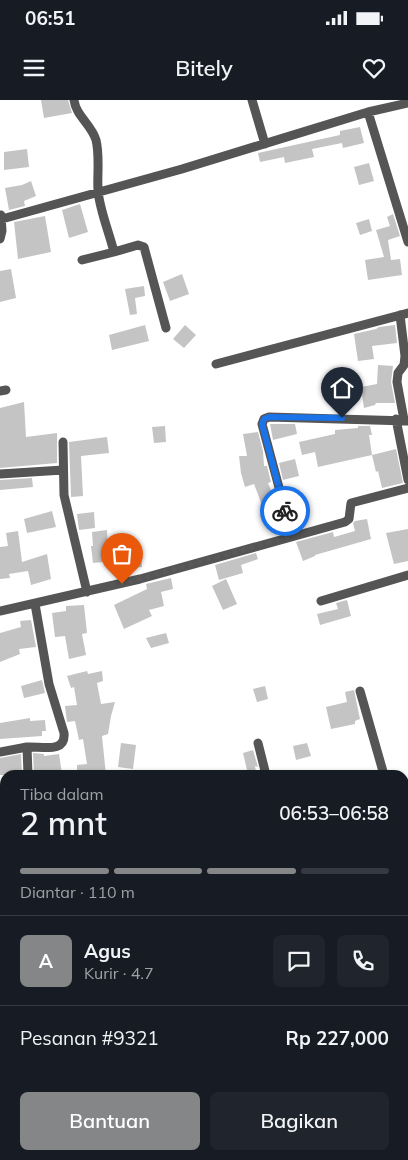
<!DOCTYPE html>
<html lang="id">
<meta charset="utf-8">
<style>
body{margin:0;font-family:Mulish,sans-serif;background:#20242c;color:#f1f3f6;height:100vh;display:flex;flex-direction:column;font-size:19px;white-space:nowrap}
*{box-sizing:border-box;margin:0}
p{font-size:16px;color:#9ea1a6}
.icon{flex:none;width:28px;height:28px;fill:none;stroke:currentColor;stroke-width:2;stroke-linecap:round;stroke-linejoin:round}
.map{position:relative;flex:1;overflow:hidden}
.details{position:absolute;left:0px;top:670px;width:409px;height:390px;display:flex;flex-direction:column;background:#171b24;border-radius:15px 15px 0 0;box-shadow:0 1px 4px #0004}
.details>*{flex:none}
.pin{position:absolute;display:grid;place-items:center;width:42px;height:42px;color:#fff;margin:-51px -21px;border-radius:50% 50% 50% 0;rotate:-45deg;box-shadow:0 0 5px #0007}
.pin .icon{rotate:45deg}
.courier{position:absolute;display:grid;place-items:center;width:50px;height:50px;margin:-25px;border:4px solid #1a73e8;border-radius:50%;background:#fff;color:#222;box-shadow:0 1px 6px #0007}
.overview em{font-style:normal;font-weight:600}
.overview div{display:flex;flex-direction:column-reverse}
.overview{display:flex;align-items:center;justify-content:space-between;height:85px;padding:0 20px}
h1{font-size:32px;font-weight:600;line-height:38px}
.bar{display:grid;grid-template-columns:repeat(4,1fr);gap:8px 5px;align-content:center;height:60px;padding:0 20px}
.bar i{height:6px;border-radius:4px;background:#363941}
.bar .active{background:#858687}
.bar p{grid-column:span 4}
.line{display:flex;align-items:center;gap:12px;padding:0 20px;border-top:1px solid #363941}
.line div{flex:1}
.round{display:grid;place-items:center;flex:none;width:52px;height:52px;border-radius:8px;background:#20242c}
.action{display:flex;gap:10px;margin-top:auto;padding:10px 20px}
.action a{flex:1;height:58px;border-radius:8px;background:#858687;color:#fff;font-size:20px;font-weight:600;line-height:58px;text-align:center}
.action a+a{background:#20242c;color:#f1f3f6}
.status{display:flex;justify-content:space-between;align-items:center;height:35px;padding:0 25px;background:#171b24;direction:ltr}
.status svg{height:14px;fill:currentColor}
header{display:flex;justify-content:space-between;align-items:center;height:65px;padding:0 20px;background:#171b24;font-size:22px;font-weight:600}
.map>svg:first-child{display:block}
.building{fill:#c4c4c4}
.lines{fill:none;stroke-linecap:round;stroke-linejoin:round}
.street{stroke:#555;stroke-width:9}
.done{stroke:#595959;stroke-width:5;stroke-dasharray:0 9}
.route{stroke:#1a73e8;stroke-width:6}
</style>
<div class="status"><b>06:51</b><svg viewBox="0 0 49 12"><path d="M0 12V9h3v3zM5 12V6h3v6zM10 12V3h3v9zM15 12V0h3v12zM26 1h20v11H26zM47 4h2v5h-2z"/></svg></div>
<header><svg class="icon" aria-label="menu" viewBox="0 0 24 24"><path d="M4 6h16M4 12h16M4 18h16"/></svg>Bitely<svg class="icon" aria-label="heart" viewBox="0 0 24 24"><path d="M12 20l-8-8c-3-5 5-10 8-4 3-6 11-1 8 4z"/></svg></header>
<div class="map">
<svg width="408" height="1060" viewBox="0 0 408 1060">
<rect width="100%" height="100%" fill="#fff"/>
<path class="building" d="M41,0H68L72,13L44,18Z
M360,27L364,43L343,48L342,43L312,49L314,57L285,63L284,57L260,62L258,53L340,35V31Z
M27,49L29,67L4,70V52Z
M369,63L374,81L359,85L354,67Z
M31,81L36,96L24,101L25,106L9,110L5,88L22,85Z
M80,104L88,132L69,138L62,110Z
M393,114L400,136L388,140L391,160L400,159L402,175L368,180L365,160L384,157L376,130L390,126L387,117Z
M45,116L51,152L18,159L14,122Z
M369,119L372,131L360,135L356,123Z
M11,169L16,198L0,202V171Z
M182,174L189,194L170,201L163,182Z
M144,186L145,196L135,198L137,214L130,215L125,189Z
M145,225L149,241L112,250L109,235Z
M185,225L196,235L184,248L173,239Z
M395,225L397,243L372,246L374,259L358,261L354,234L376,229L379,227Z
M378,265L393,266L391,282L395,303H376L375,305L364,308L361,287L377,284Z
M24,302L26,337L57,333V363L0,368V308Z
M270,324H295L297,334L273,340Z
M165,326L166,342L154,343L152,327Z
M358,326H370L372,335H369L372,355L318,367L315,352L302,355L299,342L335,334V330L358,328Z
M258,332L263,351L264,366H267L271,382L268,383L275,400L262,405L254,384L245,387L241,373L239,356H247L243,334Z
M107,337L109,353L81,356L83,396L71,397L69,342Z
M396,349L403,383L382,388L378,371L376,372L372,355Z
M295,359L299,376L283,380L279,363Z
M32,378L33,387L0,390V380Z
M52,411L56,427L27,433L24,419Z
M94,412L95,428L79,430L77,414Z
M367,419L371,439L315,455V456L303,461L296,442L333,432L334,437L355,431L353,423L355,421Z
M408,429V461L394,464L386,433Z
M107,430L108,449L140,445L142,467L114,470L113,461L93,463L91,446H93L92,432Z
M18,431L22,462L47,454L51,479L31,485L28,471L9,474L10,478L0,479V447L8,446L6,433Z
M256,453L258,459L241,465L243,473L219,480L215,465Z
M171,478L173,489L161,492L164,506L149,510L152,516L124,529L114,505L147,489L146,484Z
M226,479L237,504L223,510L212,486Z
M347,500L351,516L320,525L317,514L338,509L336,503Z
M84,505L87,533L82,534L86,555L69,559L65,536L55,537L52,513L66,511V506Z
M31,520L36,547L19,549L20,554L0,562V533L21,527L20,521Z
M166,533L169,543L151,548L146,538Z
M87,571L88,574L102,571L103,581L97,583L101,604L115,602L111,616L108,634L102,636L106,675H77V665L87,664L83,639L79,640L75,621L67,622L65,606L77,605L74,587L71,588L67,576Z
M42,580L45,593L24,598L21,586Z
M265,586L268,599L257,602L253,589Z
M354,590L360,619L355,621V624L331,629L326,607L347,602L345,592Z
M30,618V621L45,620L46,631H42V636L0,639V623Z
M121,643L136,645L133,669L118,667Z
M307,643L311,656L296,660L293,646Z
M253,650L258,667L255,666L256,672L248,674L243,653Z
M33,653L44,654V656L59,654L62,674H34Z
M21,654L22,675H0V658Z"/>
<g class="lines">
<path class="street" d="M74,0C76,16 91,24 96,40C100,56 97,74 98,91C100,111 109,132 114,152L138,145L144,147L166,228
M252,0L265,44
M368,12L408,142
M2,119L182,69L368,12L408,3
M0,139L2,131L1,115
M82,160L114,152
M400,215L405,256L404,265L398,273L397,282L404,320
M216,264L408,213
M0,291L6,290
M396,319L408,380
M63,342L64,395L87,492
M0,374L63,370
M292,436L262,324L264,319L269,317L408,321
M321,501L408,475
M0,511L140,479L345,422L349,419L351,403L408,388
M360,591L384,675
M258,643L266,675
M0,652L27,647
M28,675L27,647C41,646 66,654 64,633L49,584L35,504
M404,687L408,686
M0,853L5,852
M404,968L408,972
M404,1055L408,1049
M290,1060L293,1055"/>
</g>
<g class="lines">
<path class="done" d="M122,484L292,436L285,411"/>
<path class="route" d="M285,411L262,324L264,319L269,317L342,318"/>
</g>
</svg>
<div class="pin" style="left:122px;top:484px;background:#ea580c"><svg class="icon" aria-label="bag" viewBox="0 0 24 24"><path d="M5 8h14l-1 12H6zM9 8a3 3 0 0 1 6 0"/></svg></div>
<div class="pin" style="left:342px;top:318px;background:#1f2937"><svg class="icon" aria-label="home" viewBox="0 0 24 24"><path d="M3 11l9-7 9 7M6 9v11h12V9"/></svg></div>
<div class="courier" style="left:285px;top:411px"><svg class="icon" aria-label="bike" viewBox="0 0 24 24"><circle cx="6" cy="16" r="4"/><circle cx="18" cy="16" r="4"/><path d="M6 16l4-8h5l3 8M10 8l3 8H6M13 5h3"/></svg></div>
<section class="details">
<div class="overview"><div><h1>2 mnt</h1><p>Tiba dalam</p></div><em>06:53–06:58</em></div>
<div class="bar"><i class="active"></i><i class="active"></i><i class="active"></i><i></i><p>Diantar · 110 m</p></div>
<div class="line" style="height:90px"><b class="round" style="background:#858687;color:#fff">A</b><div><b>Agus</b><p>Kurir · 4.7</p></div><a class="round"><svg class="icon" aria-label="chat" viewBox="0 0 24 24"><path d="M4 5h16v11H9l-5 4z"/></svg></a><a class="round"><svg class="icon" aria-label="phone" viewBox="0 0 24 24"><path d="M5 4h4l2 5-3 2q2 4 5 5l2-3 5 2v4C11 20 4 13 5 4z"/></svg></a></div>
<div class="line" style="height:65px"><div>Pesanan #9321</div><b>Rp 227,000</b></div>
<div class="action"><a>Bantuan</a><a>Bagikan</a></div>
</section>
</div>
